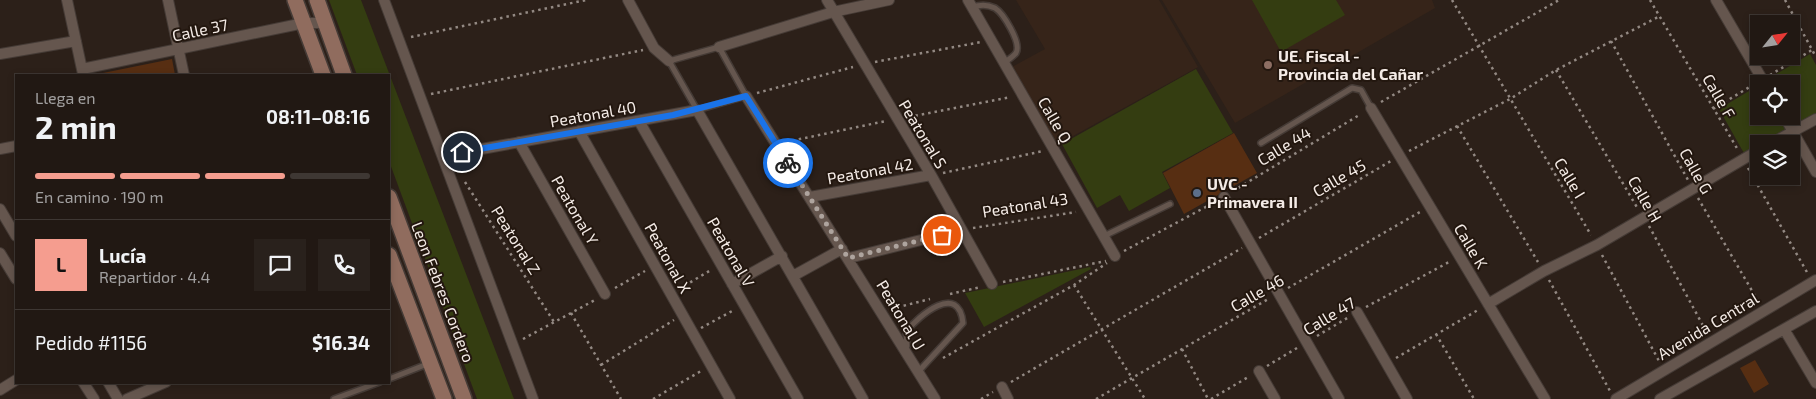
<!DOCTYPE html>
<html lang="es">
<meta charset="utf-8">
<style>
body{margin:0;font-family:"Exo 2",sans-serif;background:#29211c;color:#f1f3f6;height:100vh;display:flex;flex-direction:column;font-size:19px;white-space:nowrap}
*{box-sizing:border-box;margin:0}
p{font-size:16px;color:#a2a0a0}
.icon{flex:none;width:28px;height:28px;fill:none;stroke:currentColor;stroke-width:2;stroke-linecap:round;stroke-linejoin:round}
.map{position:relative;flex:1;overflow:hidden}
.drawer{position:absolute;left:15px;top:74px;width:375px;height:310px;display:flex;flex-direction:column;background:#211813;border-radius:0px;box-shadow:0 2px 8px #0003,0 0 0 1px #3e3733}
.drawer>*{flex:none}
.needle{width:32px;rotate:60deg}
.fabs{position:absolute;left:1750px;top:15px;display:grid;gap:10px}
.fabs a{display:grid;place-items:center;width:50px;height:50px;border-radius:0px;background:#211813;box-shadow:0 2px 8px #0003,0 0 0 1px #3e3733;font-size:25px}
.pin{position:absolute;display:grid;place-items:center;width:42px;height:42px;color:#fff;margin:-21px;border:2px solid #fff;border-radius:50%;box-shadow:0 1px 5px #0007}
.courier{position:absolute;display:grid;place-items:center;width:50px;height:50px;margin:-25px;border:4px solid #1a73e8;border-radius:50%;background:#fff;color:#222;box-shadow:0 1px 6px #0007}
.overview em{font-style:normal;font-weight:700}
.overview div{display:flex;flex-direction:column-reverse}
.overview{display:flex;align-items:center;justify-content:space-between;height:85px;padding:0 20px}
h1{font-size:32px;font-weight:700;line-height:38px}
.bar{display:grid;grid-template-columns:repeat(4,1fr);gap:8px 5px;align-content:center;height:60px;padding:0 20px}
.bar i{height:6px;border-radius:4px;background:#3e3733}
.bar .current{background:#f59d8f}
.bar p{grid-column:span 4}
.line{display:flex;align-items:center;gap:12px;padding:0 20px;border-top:1px solid #3e3733}
.line div{flex:1}
.round{display:grid;place-items:center;flex:none;width:52px;height:52px;border-radius:0px;background:#29211c}
.map>svg:first-child{display:block}
.built{fill:#362419}
.green{fill:#343d11}
.building{fill:#572e12}
.lines{fill:none;stroke-linecap:round;stroke-linejoin:round}
.lane-casing{stroke:#453b36;stroke-width:8}
.street-casing{stroke:#453b36;stroke-width:12}
.secondary-casing{stroke:#453b36;stroke-width:18}
.path{stroke:#938983;stroke-width:2.5;stroke-dasharray:2.5 4;stroke-linecap:butt}
.lane{stroke:#65564e;stroke-width:5}
.street{stroke:#65564e;stroke-width:10}
.secondary{stroke:#906c5e;stroke-width:15}
.done{stroke:#aea49e;stroke-width:5;stroke-dasharray:0 9}
.route{stroke:#1a73e8;stroke-width:6}
.education-dot{fill:#8d6e63;stroke:#23170f;stroke-width:2}
.service-dot{fill:#5c6f8a;stroke:#23170f;stroke-width:2}
.labels{text-anchor:middle;stroke-width:4;stroke-linejoin:round;paint-order:stroke}
.street-label{font-size:16px;fill:#f4ebe6;stroke:#23170f}
.poi-label{font-size:16px;font-weight:bold;fill:#f4ebe6;stroke:#23170f;text-anchor:start}
</style>
<div class="map">
<svg width="1816" height="399" viewBox="0 0 1816 399">
<rect width="100%" height="100%" fill="#2c2019"/>
<path class="built" d="M1016,0H1159L1198,67L1055,146L1012,67L1045,49Z
M1162,0H1432L1435,8L1235,123Z"/>
<path class="green" d="M329,0H361L514,399H477L389,161V75H357Z
M1252,0H1336L1345,15L1281,52Z
M1810,54L1816,65V117L1794,129L1787,116H1791V84H1768L1766,80Z
M1196,69L1233,133L1162,172L1170,188L1129,211L1120,195L1097,208L1062,144Z
M1759,85V116H1781L1789,129L1764,144H1759V147L1745,155L1719,109Z
M1090,267L1091,269L984,327L965,293Z"/>
<path class="building" d="M172,59L175,75H99L98,74Z
M1234,133L1257,173L1184,214L1163,173Z
M1755,360L1769,384L1754,393L1740,368Z"/>
<g class="lines">
<defs>
<path id="lane" d="M972,7C980,5 986,4 995,8C1003,13 1022,43 1016,53C1014,56 1008,60 1004,63
M719,47L746,96L697,110L669,61Z
M1261,143L1352,88L1361,90L1371,108
M1104,236L1170,204
M907,346L906,332C919,315 959,282 963,323L918,372
M389,379L430,363
M334,399L380,382"/>
<path id="street" d="M67,0L83,74
M168,0L184,75
M384,0L533,399
M628,0L654,48L669,61
M827,0L931,175L992,284
M968,0L1115,256
M1716,0L1765,84
M719,47L833,12L889,0
M0,54L76,41
M82,69L304,23H325
M746,96L935,399
M1371,108L1545,399
M1784,116L1816,172
M639,121L798,399
M579,131L730,399
M519,142L605,294
M1770,144L1816,119
M0,149L16,146
M443,156L697,110L863,399
M810,197L931,175
M1224,197L1339,399
M0,209L16,236
M0,253L16,279
M849,258L961,230
M793,276L842,249
M732,284L782,256
M1488,304L1544,271L1597,245L1759,150
M1357,312L1407,399
M1784,329L1816,383
M1259,371L1275,399
M83,382L94,399
M108,382L118,399
M1002,387L1008,399
M0,390L16,380
M127,399L166,382
M1616,399L1816,280
M1660,399L1816,311"/>
<path id="secondary" d="M295,0L323,75
M317,0L344,75
M389,197L464,399
M389,255L444,399"/>
</defs>
<use href="#lane" class="lane-casing"/>
<use href="#street" class="street-casing"/>
<use href="#secondary" class="secondary-casing"/>
<path class="path" d="M1452,0L1591,235
M1650,0L1738,150
M1785,0L1816,57
M411,37L586,0
M1611,41L1688,180
M875,62L981,42
M1556,70L1638,209
M1770,75L1812,50
M757,93L853,67
M431,94L643,50
M1381,102L1559,0
M1713,109L1753,85
M909,117L1011,97
M1457,126L1538,262
M786,142L886,121
M1409,151L1510,99L1556,70L1660,16
M1748,168L1808,274
M943,173L1043,151
M465,182L554,322
M1233,191L1361,114
M1698,198L1758,301
M1649,226L1707,333
M973,228L1076,212
M1259,238L1391,161
M1124,251L1215,202
M1602,255L1659,361
M1549,280L1610,391
M1003,282L1106,261
M1074,285L1145,399
M615,288L645,271
M1288,288L1420,212
M679,289L711,270
M950,294L981,287
M1366,307L1449,262
M891,309L930,299
M571,313L621,399
M701,328L734,310
M1436,334L1474,399
M1317,336L1349,317
M523,339L595,300
M1182,349L1208,399
M943,358L1074,285L1107,263
M1396,358L1478,310
M601,365L674,320
M1267,366L1297,348
M1011,382L1242,248
M653,399L701,371
M981,399L993,392
M1096,399L1270,298
M1211,399L1250,376"/>
<use href="#lane" class="lane"/>
<use href="#street" class="street"/>
<use href="#secondary" class="secondary"/>
</g>
<g class="lines">
<path class="done" d="M788,163L848,258L942,235"/>
<path class="route" d="M462,152L673,115L746,96L788,163"/>
</g>
<circle class="education-dot" cx="1268" cy="65" r="5"/>
<circle class="service-dot" cx="1197" cy="193" r="5"/>
<g class="labels">
<g class="street-label">
<text transform="translate(200 30) rotate(-12)" y="6">Calle 37</text>
<text transform="translate(1719 96) rotate(60)" y="6">Calle F</text>
<text transform="translate(593 114) rotate(-10)" y="6">Peatonal 40</text>
<text transform="translate(1055 120) rotate(60)" y="6">Calle Q</text>
<text transform="translate(923 134) rotate(59)" y="6">Peatonal S</text>
<text transform="translate(1284 146) rotate(-31)" y="6">Calle 44</text>
<text transform="translate(870 171) rotate(-10)" y="6">Peatonal 42</text>
<text transform="translate(1696 171) rotate(61)" y="6">Calle G</text>
<text transform="translate(1339 178) rotate(-30)" y="6">Calle 45</text>
<text transform="translate(1570 178) rotate(59)" y="6">Calle I</text>
<text transform="translate(1645 199) rotate(60)" y="6">Calle H</text>
<text transform="translate(1025 205) rotate(-9)" y="6">Peatonal 43</text>
<text transform="translate(575 210) rotate(60)" y="6">Peatonal Y</text>
<text transform="translate(516 240) rotate(58)" y="6">Peatonal Z</text>
<text transform="translate(1471 246) rotate(59)" y="6">Calle K</text>
<text transform="translate(731 252) rotate(60)" y="6">Peatonal V</text>
<text transform="translate(668 258) rotate(61)" y="6">Peatonal X</text>
<text transform="translate(443 292) rotate(69)" y="6">Leon Febres Cordero</text>
<text transform="translate(1257 293) rotate(-30)" y="6">Calle 46</text>
<text transform="translate(901 315) rotate(59)" y="6">Peatonal U</text>
<text transform="translate(1329 316) rotate(-31)" y="6">Calle 47</text>
<text transform="translate(1708 326) rotate(-31)" y="6">Avenida Central</text>
</g>
<g class="poi-label">
<text x="1278" y="62">UE. Fiscal -<tspan x="1278" dy="18">Provincia del Cañar</tspan></text>
<text x="1207" y="190">UVC -<tspan x="1207" dy="18">Primavera II</tspan></text>
</g>
</g>
</svg>
<div class="fabs">
<a><svg class="needle" viewBox="-14 -14 28 28"><path d="M0-13l5 13h-10z" fill="#e53935"/><path d="M0 13l5-13h-10z" fill="#a2a0a0"/></svg></a>
<a><svg class="icon" aria-label="locate" viewBox="0 0 24 24"><circle cx="12" cy="12" r="6"/><path d="M12 2v4M12 18v4M2 12h4M18 12h4"/></svg></a>
<a><svg class="icon" aria-label="layers" viewBox="0 0 24 24"><path d="M12 4l9 5-9 5-9-5zM3 14l9 5 9-5"/></svg></a>
</div>
<div class="pin" style="left:942px;top:235px;background:#ea580c"><svg class="icon" aria-label="bag" viewBox="0 0 24 24"><path d="M5 8h14l-1 12H6zM9 8a3 3 0 0 1 6 0"/></svg></div>
<div class="pin" style="left:462px;top:152px;background:#1f2937"><svg class="icon" aria-label="home" viewBox="0 0 24 24"><path d="M3 11l9-7 9 7M6 9v11h12V9"/></svg></div>
<div class="courier" style="left:788px;top:163px"><svg class="icon" aria-label="bike" viewBox="0 0 24 24"><circle cx="6" cy="16" r="4"/><circle cx="18" cy="16" r="4"/><path d="M6 16l4-8h5l3 8M10 8l3 8H6M13 5h3"/></svg></div>
<section class="drawer">
<div class="overview"><div><h1>2 min</h1><p>Llega en</p></div><em>08:11–08:16</em></div>
<div class="bar"><i class="current"></i><i class="current"></i><i class="current"></i><i></i><p>En camino · 190 m</p></div>
<div class="line" style="height:90px"><b class="round" style="background:#f59d8f;color:#111">L</b><div><b>Lucía</b><p>Repartidor · 4.4</p></div><a class="round"><svg class="icon" aria-label="chat" viewBox="0 0 24 24"><path d="M4 5h16v11H9l-5 4z"/></svg></a><a class="round"><svg class="icon" aria-label="phone" viewBox="0 0 24 24"><path d="M5 4h4l2 5-3 2q2 4 5 5l2-3 5 2v4C11 20 4 13 5 4z"/></svg></a></div>
<div class="line" style="height:65px"><div>Pedido #1156</div><b>$16.34</b></div>
</section>
</div>
